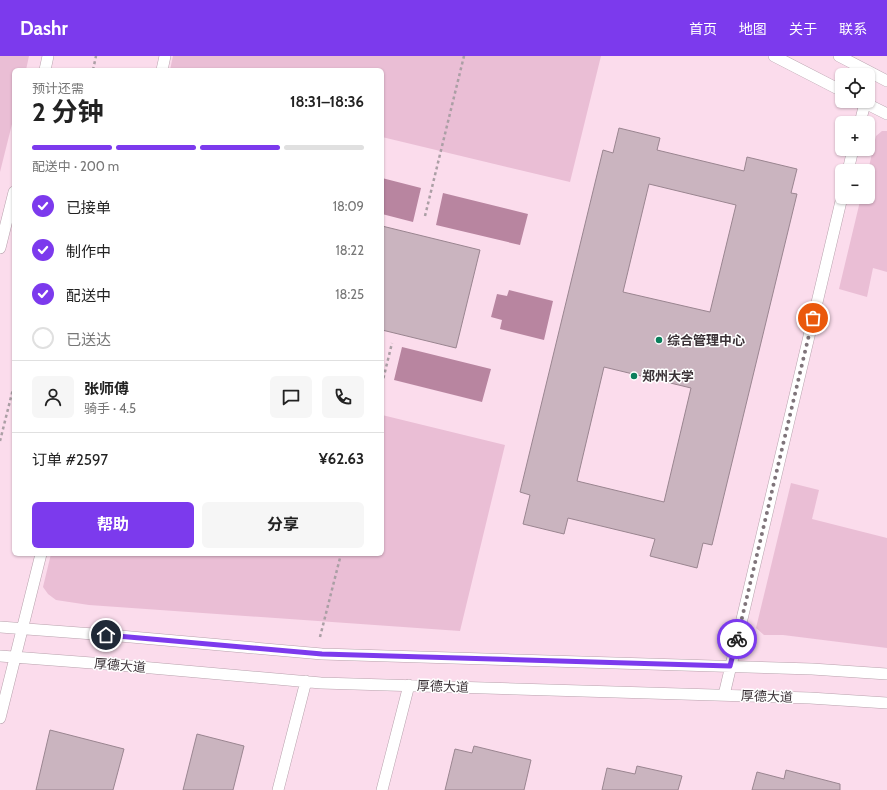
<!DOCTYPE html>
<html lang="zh">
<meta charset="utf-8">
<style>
body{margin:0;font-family:Cabin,"Noto Sans SC",sans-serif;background:#f6f6f6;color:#222;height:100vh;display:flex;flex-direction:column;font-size:15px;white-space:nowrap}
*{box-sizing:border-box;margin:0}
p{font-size:13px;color:#767676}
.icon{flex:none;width:22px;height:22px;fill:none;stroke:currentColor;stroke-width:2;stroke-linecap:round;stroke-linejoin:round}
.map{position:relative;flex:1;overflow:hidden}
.drawer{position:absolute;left:12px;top:12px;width:372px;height:488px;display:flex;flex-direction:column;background:#fff;border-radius:6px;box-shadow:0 1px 3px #0004}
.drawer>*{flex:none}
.tools{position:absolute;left:835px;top:12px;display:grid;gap:8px}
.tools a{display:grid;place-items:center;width:40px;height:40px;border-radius:6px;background:#fff;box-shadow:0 1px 3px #0004;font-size:20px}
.pin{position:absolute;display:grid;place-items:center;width:34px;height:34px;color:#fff;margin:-17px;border:2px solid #fff;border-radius:50%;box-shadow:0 1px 4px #0007}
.courier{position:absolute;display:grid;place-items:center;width:40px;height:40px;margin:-20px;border:3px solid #7c3aed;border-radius:50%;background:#fff;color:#222;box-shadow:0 1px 5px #0007}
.overview em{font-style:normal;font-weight:700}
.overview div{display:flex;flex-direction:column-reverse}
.overview{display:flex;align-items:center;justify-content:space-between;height:68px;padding:0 20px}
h1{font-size:26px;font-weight:700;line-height:30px}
.bar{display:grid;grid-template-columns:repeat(4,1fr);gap:6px 4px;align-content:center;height:48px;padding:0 20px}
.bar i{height:5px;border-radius:3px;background:#e0e0e0}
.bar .on{background:#7c3aed}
.bar p{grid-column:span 4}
.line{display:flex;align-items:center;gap:10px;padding:0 20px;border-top:1px solid #e0e0e0}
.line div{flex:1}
.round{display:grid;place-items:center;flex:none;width:42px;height:42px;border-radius:6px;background:#f6f6f6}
ol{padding:0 20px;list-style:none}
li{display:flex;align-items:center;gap:12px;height:44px}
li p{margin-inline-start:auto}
li .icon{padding:4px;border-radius:50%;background:#7c3aed;color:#fff;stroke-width:4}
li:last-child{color:#767676}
li i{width:22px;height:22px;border:2px solid #e0e0e0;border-radius:50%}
.button{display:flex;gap:8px;margin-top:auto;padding:8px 20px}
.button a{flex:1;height:46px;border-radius:6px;background:#7c3aed;color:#fff;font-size:16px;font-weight:700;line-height:46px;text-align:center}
.button a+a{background:#f6f6f6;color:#222}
header{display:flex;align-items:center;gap:24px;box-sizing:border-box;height:56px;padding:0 20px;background:#7c3aed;color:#fff}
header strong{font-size:19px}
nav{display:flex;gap:22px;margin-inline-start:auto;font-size:14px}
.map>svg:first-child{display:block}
.built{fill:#fbdcec;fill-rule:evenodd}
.green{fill:#eabed5}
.water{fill:#b885a0}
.building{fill:#cab4bf;stroke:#9a8590;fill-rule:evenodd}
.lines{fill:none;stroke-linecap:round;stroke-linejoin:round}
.lane-casing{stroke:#b8a2ad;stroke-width:12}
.path{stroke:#ab9fa5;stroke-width:2.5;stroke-dasharray:3 3;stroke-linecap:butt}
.lane{stroke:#fff;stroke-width:11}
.done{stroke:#7f747a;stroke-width:4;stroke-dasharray:0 7.2}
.route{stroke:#7c3aed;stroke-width:5}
.poi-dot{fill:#0a7f5c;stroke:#fff;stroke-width:1.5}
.labels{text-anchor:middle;stroke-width:3;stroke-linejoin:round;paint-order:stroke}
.poi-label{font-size:13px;font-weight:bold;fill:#3b3237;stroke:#fff;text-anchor:start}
.street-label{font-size:13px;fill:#3b3237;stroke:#fff}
</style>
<header>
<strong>Dashr</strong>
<nav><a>首页</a><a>地图</a><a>关于</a><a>联系</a></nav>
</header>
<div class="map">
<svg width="887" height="734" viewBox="0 0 887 734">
<rect width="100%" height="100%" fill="#fceef5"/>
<path class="built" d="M0,0H887V734H0ZM14,14H382V498H14ZM842,19H868V45H842ZM842,67H868V93H842ZM842,115H868V141H842Z"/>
<path class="green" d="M0,0H29L26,14H14V60L0,116Z
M173,0H601L570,126L382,81V14H170Z
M882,75H887V216L873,212L867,241L839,233L861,141H868V115L876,80Z
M382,359L505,389L460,575L89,549L56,544L48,538L43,531L51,498H382Z
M791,427L819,434L812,463L887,482V592L783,579H764L756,572Z"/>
<path class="water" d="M382,122L421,132L413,166L382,158Z
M443,137L528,158L520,189L436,169Z
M509,234L553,245L544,284L500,273L502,264L491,261L497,238L507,240Z
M402,291L491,313L482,346L394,324Z"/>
<path class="building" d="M619,72L660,82L657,94L744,115L747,101L797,113L791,137L797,138L712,489L703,487L697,512L650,500L655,483L568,462L564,478L523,468L530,439L520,436L603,94L613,97ZM649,128L736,149L710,256L623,236ZM604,311L691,332L664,446L577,425Z
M382,170L480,194L456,292L382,274Z
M50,674L124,693L113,734H36Z
M197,678L244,690L233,734H183Z
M474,690L531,704L524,734H445L455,693L472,697Z
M637,710L682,720L678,734H602L607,712L635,718Z
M786,714L840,728V734H752L757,716L784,723Z"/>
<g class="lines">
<defs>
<path id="lane" d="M774,0L842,35
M839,0L887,25
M45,14L48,0
M162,14L165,0
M861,45L887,58
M860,67L865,47
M848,115L853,93
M0,192L14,136
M0,571L120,580L322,598L812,613L887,618
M0,600L118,609L321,627L810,642L887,647
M724,639L842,141
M0,662L41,498
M278,734L306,625
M382,734L409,629"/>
</defs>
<use href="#lane" class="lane-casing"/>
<path class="path" d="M93,14L96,0
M425,160L464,0
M382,328L392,287
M0,385L14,329
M320,581L341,498"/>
<use href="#lane" class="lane"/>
</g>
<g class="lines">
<path class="done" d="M737,583L813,262"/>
<path class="route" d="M106,579L322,598L730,610L737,583"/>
</g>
<g class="poi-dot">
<circle cx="659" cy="284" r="4"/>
<circle cx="634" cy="320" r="4"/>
</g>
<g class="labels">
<g class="poi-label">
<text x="667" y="289">综合管理中心</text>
<text x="642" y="325">郑州大学</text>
</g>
<g class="street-label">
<text transform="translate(120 609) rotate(5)" y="5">厚德大道</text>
<text transform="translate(443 630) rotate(2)" y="5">厚德大道</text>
<text transform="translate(767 640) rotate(2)" y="5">厚德大道</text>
</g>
</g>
</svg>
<div class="tools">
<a><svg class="icon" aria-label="locate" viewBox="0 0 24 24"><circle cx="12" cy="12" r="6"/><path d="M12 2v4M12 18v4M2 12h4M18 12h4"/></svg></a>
<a>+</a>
<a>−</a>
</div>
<div class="pin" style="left:813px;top:262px;background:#ea580c"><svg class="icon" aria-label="bag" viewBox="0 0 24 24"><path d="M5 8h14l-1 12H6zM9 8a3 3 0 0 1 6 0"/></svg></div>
<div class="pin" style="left:106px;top:579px;background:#1f2937"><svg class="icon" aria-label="home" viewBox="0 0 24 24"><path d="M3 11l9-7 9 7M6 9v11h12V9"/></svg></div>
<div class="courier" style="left:737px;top:583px"><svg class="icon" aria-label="bike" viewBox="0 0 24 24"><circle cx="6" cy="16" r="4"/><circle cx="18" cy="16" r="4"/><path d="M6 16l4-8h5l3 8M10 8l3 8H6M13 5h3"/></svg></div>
<section class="drawer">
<div class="overview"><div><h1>2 分钟</h1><p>预计还需</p></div><em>18:31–18:36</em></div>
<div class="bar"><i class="on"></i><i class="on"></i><i class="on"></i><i></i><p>配送中 · 200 m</p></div>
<ol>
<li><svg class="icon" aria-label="check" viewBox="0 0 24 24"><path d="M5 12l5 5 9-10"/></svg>已接单<p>18:09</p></li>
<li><svg class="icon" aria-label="check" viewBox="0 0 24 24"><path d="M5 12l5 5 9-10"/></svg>制作中<p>18:22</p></li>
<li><svg class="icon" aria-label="check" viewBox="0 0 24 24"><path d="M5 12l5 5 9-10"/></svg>配送中<p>18:25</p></li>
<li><i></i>已送达</li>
</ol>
<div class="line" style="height:72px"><a class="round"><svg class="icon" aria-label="person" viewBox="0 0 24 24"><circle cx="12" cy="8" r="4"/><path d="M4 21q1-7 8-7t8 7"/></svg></a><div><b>张师傅</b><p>骑手 · 4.5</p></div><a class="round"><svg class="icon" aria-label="chat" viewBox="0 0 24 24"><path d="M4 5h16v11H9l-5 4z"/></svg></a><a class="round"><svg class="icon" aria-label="phone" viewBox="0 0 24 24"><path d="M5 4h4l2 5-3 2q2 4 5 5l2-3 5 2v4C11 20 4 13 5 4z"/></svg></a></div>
<div class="line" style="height:52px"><div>订单 #2597</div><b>¥62.63</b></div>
<div class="button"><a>帮助</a><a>分享</a></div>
</section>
</div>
